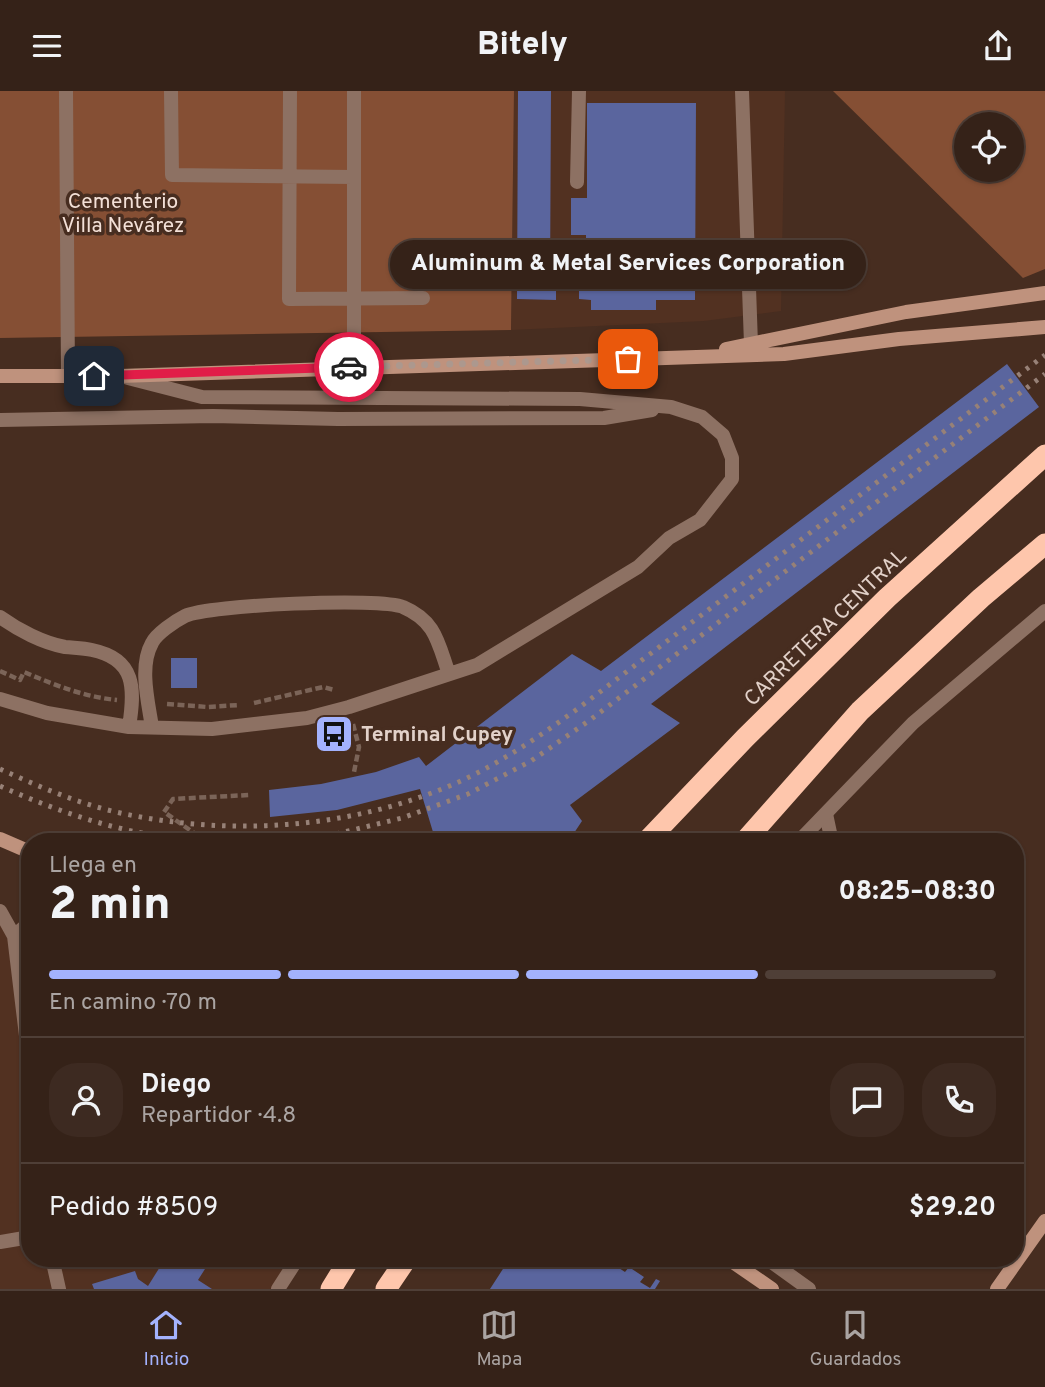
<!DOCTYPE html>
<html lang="es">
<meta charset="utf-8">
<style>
body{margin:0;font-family:Overpass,sans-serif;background:#3d2a21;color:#f1f3f6;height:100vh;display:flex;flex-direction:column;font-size:26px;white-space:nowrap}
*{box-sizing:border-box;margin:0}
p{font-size:23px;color:#aaa4a2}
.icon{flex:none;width:38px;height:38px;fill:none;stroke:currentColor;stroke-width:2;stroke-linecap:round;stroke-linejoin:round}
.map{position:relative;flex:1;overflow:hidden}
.drawer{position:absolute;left:21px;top:742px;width:1003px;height:434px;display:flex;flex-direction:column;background:#352218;border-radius:28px;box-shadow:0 2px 5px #0004,0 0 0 2px #4f3f37}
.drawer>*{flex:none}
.controls{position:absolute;left:954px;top:21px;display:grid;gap:14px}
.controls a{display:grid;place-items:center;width:70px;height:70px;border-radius:50%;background:#352218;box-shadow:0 2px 5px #0004,0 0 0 2px #4f3f37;font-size:35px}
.pin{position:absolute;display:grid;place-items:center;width:60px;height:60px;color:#fff;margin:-30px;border-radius:14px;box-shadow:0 4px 10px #0006}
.courier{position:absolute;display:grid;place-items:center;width:70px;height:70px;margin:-35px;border:5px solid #e11d48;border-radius:50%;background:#fff;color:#222;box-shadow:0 2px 9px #0007}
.bubble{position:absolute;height:49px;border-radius:24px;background:#352218;box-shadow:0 2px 5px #0004,0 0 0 2px #4f3f37;font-size:23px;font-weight:800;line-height:49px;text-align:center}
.head em{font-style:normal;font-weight:800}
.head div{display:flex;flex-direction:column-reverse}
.head{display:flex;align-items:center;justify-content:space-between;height:119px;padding:0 28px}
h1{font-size:46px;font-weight:800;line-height:52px}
.bar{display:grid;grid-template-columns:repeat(4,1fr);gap:10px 7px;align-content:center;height:84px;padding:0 28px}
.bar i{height:9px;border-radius:5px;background:#4f3f37}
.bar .on{background:#a3b2fd}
.bar p{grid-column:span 4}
.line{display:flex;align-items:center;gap:18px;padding:0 28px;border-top:2px solid #4f3f37}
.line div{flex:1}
.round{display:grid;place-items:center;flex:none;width:74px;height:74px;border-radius:28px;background:#3d2a21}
header{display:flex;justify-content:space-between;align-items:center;height:91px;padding:0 28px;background:#352218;font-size:32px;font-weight:800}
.tabs{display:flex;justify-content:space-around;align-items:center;height:98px;border-top:2px solid #4f3f37;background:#352218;font-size:19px;color:#aaa4a2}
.tabs a{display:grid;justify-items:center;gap:4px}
.tabs .on{color:#a3b2fd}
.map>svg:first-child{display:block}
.built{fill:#523121}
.green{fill:#854f34;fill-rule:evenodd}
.building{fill:#5a659e}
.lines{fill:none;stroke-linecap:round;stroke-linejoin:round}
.path{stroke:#7b6458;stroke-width:4.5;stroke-dasharray:7 3.5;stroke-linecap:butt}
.lane{stroke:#8d7163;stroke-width:14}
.street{stroke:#8d7163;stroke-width:14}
.secondary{stroke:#bf927d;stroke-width:14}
.highway{stroke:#fec6ac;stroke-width:21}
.rail{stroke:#978177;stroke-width:5;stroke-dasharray:3.5 7;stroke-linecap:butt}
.done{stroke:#ac988e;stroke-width:7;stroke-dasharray:0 12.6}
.route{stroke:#e11d48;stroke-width:9}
.labels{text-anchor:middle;stroke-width:7;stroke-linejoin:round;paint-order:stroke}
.park-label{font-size:21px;fill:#f3e0d7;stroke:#472d20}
.street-label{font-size:21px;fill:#e2d1c9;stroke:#472d20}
.poi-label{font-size:21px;font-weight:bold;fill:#e2d1c9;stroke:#472d20;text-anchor:start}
</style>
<header><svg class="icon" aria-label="menu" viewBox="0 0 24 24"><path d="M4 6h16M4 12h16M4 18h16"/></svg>Bitely<svg class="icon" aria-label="share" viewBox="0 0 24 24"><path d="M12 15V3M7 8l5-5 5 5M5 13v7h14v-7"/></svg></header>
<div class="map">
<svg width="1045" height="1198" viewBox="0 0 1045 1198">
<rect width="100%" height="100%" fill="#472d20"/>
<path class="built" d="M514,0H785L781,220L704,230L511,239Z
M0,820L14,845L30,831V1167H298L278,1198H0Z"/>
<path class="green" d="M0,0H514L511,239L0,247Z
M833,0H1045V178L1023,187ZM966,33H1012V79H966Z"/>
<path class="building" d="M518,0H551L550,196H556V209L517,208Z
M587,12H696L695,209H656V219H591V209L579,208V197H586V144H571V107H587Z
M1007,273L1039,316L651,613L680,632L570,714L582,730L568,751H436L420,698L337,719L270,726L269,699L321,693L376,681L419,666L426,675L572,563L601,580Z
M171,567H197V597H171Z
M86,1167H124V1169L87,1176Z
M161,1167H212L198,1189L212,1198H94L92,1193L135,1180L138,1188L148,1195L163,1171L160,1169Z
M510,1167H604L625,1181L629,1176L644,1186L640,1191L650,1197L656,1188L660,1190L655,1198H490Z"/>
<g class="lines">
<path class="path" d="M0,580L20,589L24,581C55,594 84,606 117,609
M254,612L323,596L334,599
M167,613L207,616L239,614
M353,633L359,656L354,681
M207,751L164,721L173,708L249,704"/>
<path class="lane" d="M66,0L68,285
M171,0L172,84L354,86
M290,0L289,208L423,207
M354,0V276
M742,0L751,253
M577,91L579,0
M0,329L213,325L338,328L604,327L652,319
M0,526C18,539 43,552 65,556C74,557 83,557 92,559C136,568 135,598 129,636
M0,608L47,622L129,636L212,638L307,627L349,616L477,574L638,476L669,447L700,429L732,388V367L723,344L702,326L671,316L580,308L202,306L128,287
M152,636C148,610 139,575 152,552C156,543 175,530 185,525C208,514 381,506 403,516C436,530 438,552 449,583
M826,723L832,751
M0,1151L30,1146
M766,1167L809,1198"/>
<path class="street" d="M798,751L913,632L1045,520
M0,820L14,845L30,978
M14,845L30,831
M52,1167L59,1198
M278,1198L298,1167"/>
<path class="secondary" d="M726,258L906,221L1045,202
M0,285H120L784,263L899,248L1045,236
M0,748L30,761
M727,1167L772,1198
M997,1198L1045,1130"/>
<path class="highway" d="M646,751L745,647L887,507L1045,364
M744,751L860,620L981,507L1045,453
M331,1198L350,1167
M386,1198L407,1167"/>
<path class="rail" d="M0,678C40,696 81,714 125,723C237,746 358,737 463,689C505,669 543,643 580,616L1045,264
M0,695C61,722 123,743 190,749C212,751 233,750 255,751
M263,751L332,744L402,727L468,703L531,670L590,629L1045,283"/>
</g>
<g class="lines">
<path class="done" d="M349,276L628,268"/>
<path class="route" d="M94,285L349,276"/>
</g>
<defs>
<symbol id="bus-square" viewBox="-11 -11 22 22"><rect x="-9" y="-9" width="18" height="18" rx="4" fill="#a3b2fd" stroke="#472d20"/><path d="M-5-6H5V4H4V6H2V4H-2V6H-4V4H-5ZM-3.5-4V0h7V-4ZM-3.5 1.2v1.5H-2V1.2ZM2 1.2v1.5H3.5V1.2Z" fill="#111"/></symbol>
</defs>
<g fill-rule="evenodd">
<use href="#bus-square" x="312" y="621" width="44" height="44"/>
</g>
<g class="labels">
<g class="park-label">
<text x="123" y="117">Cementerio<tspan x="123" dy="24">Villa Nevárez</tspan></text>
</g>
<g class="street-label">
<text transform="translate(825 536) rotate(-44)" y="7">CARRETERA CENTRAL</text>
</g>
<g class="poi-label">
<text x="361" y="650">Terminal Cupey</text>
</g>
</g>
</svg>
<div class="controls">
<a><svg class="icon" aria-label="locate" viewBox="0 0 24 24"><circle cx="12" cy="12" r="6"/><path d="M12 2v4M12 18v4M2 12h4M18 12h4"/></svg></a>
</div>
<div class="pin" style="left:628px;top:268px;background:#ea580c"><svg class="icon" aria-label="bag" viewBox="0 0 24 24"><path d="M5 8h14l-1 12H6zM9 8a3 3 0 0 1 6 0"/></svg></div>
<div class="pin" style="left:94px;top:285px;background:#1f2937"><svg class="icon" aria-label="home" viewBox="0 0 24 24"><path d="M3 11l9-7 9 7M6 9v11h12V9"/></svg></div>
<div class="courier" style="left:349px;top:276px"><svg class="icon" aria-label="car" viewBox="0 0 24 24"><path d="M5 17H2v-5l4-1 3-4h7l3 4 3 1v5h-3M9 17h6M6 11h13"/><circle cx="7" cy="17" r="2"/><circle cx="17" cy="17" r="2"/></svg></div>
<div class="bubble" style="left:390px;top:149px;width:476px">Aluminum &amp; Metal Services Corporation</div>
<section class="drawer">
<div class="head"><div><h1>2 min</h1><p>Llega en</p></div><em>08:25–08:30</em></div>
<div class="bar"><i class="on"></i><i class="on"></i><i class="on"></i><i></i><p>En camino · 70 m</p></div>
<div class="line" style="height:126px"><a class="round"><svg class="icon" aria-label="person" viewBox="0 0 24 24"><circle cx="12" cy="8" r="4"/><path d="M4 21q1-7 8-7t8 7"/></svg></a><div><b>Diego</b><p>Repartidor · 4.8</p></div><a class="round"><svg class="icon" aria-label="chat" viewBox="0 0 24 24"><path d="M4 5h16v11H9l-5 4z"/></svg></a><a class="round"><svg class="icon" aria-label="phone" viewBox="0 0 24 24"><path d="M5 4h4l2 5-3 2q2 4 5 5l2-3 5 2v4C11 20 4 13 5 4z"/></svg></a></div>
<div class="line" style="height:91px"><div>Pedido #8509</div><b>$29.20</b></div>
</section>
</div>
<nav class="tabs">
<a class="on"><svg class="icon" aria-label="home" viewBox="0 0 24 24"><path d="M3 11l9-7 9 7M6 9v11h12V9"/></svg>Inicio</a>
<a><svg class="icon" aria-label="map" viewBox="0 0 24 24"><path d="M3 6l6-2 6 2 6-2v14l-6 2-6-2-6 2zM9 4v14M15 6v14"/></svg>Mapa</a>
<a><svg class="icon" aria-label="saved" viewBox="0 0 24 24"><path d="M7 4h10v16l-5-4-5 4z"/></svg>Guardados</a>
</nav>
